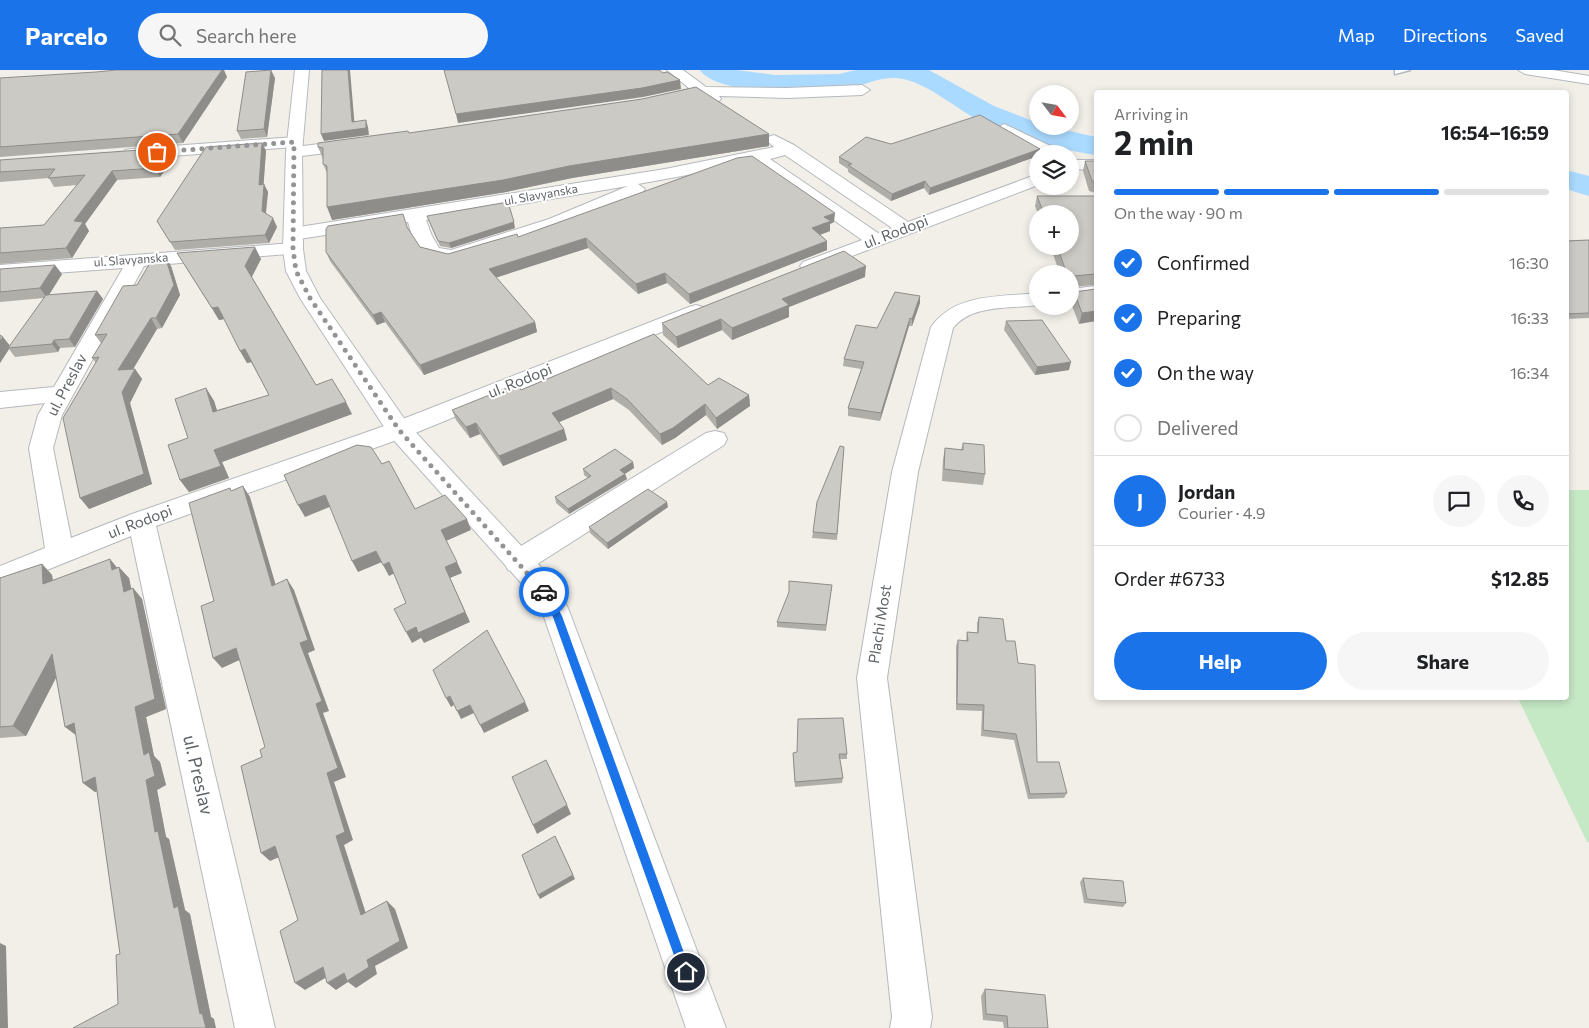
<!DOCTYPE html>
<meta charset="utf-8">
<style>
body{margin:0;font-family:Commissioner,sans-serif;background:#f6f6f6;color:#202124;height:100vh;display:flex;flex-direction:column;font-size:19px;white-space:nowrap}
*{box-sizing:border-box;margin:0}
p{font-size:16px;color:#757577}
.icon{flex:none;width:28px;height:28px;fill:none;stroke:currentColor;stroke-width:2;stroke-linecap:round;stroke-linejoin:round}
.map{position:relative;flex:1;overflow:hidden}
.details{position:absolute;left:1094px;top:20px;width:475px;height:610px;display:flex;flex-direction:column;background:#fff;border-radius:5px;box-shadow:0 2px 8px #0003}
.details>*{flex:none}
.needle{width:32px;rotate:121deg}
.controls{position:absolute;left:1029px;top:15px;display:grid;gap:10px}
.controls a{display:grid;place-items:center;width:50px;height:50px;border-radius:50%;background:#fff;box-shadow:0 2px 8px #0003;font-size:25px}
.pin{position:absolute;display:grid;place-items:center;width:42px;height:42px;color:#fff;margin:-21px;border:2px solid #fff;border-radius:50%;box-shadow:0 1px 5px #0007}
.courier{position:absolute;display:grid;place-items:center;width:50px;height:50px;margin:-25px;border:4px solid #1a73e8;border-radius:50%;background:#fff;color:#222;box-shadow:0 1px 6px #0007}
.head em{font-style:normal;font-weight:700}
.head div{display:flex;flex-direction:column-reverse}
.head{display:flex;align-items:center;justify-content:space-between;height:85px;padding:0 20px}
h1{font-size:32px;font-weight:700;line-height:38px}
.bar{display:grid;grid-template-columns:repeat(4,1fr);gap:8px 5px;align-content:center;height:60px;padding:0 20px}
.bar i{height:6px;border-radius:4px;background:#e0e0e0}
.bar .selected{background:#1a73e8}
.bar p{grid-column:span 4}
.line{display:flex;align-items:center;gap:12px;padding:0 20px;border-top:1px solid #e0e0e0}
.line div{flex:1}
.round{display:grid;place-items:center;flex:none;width:52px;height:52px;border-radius:26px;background:#f6f6f6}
ol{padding:0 20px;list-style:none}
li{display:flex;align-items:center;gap:15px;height:55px}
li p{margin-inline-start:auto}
li .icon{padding:5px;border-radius:50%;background:#1a73e8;color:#fff;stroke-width:4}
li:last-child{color:#757577}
li i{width:28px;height:28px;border:2px solid #e0e0e0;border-radius:50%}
.action{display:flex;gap:10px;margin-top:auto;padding:10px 20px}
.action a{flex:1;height:58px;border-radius:30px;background:#1a73e8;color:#fff;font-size:20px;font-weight:700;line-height:58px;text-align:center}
.action a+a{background:#f6f6f6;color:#202124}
header{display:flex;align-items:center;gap:30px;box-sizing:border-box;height:70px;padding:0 25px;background:#1a73e8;color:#fff}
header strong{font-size:24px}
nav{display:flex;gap:28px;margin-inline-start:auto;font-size:18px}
.search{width:350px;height:45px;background:#f6f6f6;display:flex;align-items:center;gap:12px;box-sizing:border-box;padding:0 18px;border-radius:28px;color:#757577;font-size:19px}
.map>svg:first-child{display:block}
.green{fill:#c5e8c5}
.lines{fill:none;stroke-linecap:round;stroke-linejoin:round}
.river{fill:#aadaff;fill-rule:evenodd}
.lane-casing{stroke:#b5b8bc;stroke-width:3}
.street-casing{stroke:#b5b8bc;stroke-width:2}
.secondary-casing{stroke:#b6babf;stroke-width:2}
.lane{fill:#fff;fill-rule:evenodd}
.street{fill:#fff;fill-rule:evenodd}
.secondary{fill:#fff;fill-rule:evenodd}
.wall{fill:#afaea9}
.shaded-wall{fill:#8f8d8a}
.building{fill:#cccac5;stroke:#8f8d8a}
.route{fill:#1a73e8}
.done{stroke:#929495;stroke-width:5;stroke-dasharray:0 9}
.labels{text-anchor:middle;stroke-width:4;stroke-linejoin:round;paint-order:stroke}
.far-street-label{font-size:12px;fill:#5f6368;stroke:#fff}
.street-label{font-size:15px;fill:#5f6368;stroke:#fff}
.near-street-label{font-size:18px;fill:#5f6368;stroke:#fff}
</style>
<header>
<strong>Parcelo</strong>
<div class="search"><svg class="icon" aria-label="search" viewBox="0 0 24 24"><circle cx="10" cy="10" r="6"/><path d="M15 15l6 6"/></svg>Search here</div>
<nav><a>Map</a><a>Directions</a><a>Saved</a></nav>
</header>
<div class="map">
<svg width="1589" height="958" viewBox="0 0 1589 958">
<rect width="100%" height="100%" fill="#f1efe8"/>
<path class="green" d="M1566,420H1589V772H1587L1518,628H1566Z"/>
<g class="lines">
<path class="river" d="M700,0H736L775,5L839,4L856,0H929L994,36L1038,53V56H1047L1096,67V85C1059,79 1021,70 986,54C959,42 925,9 895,8C877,7 861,17 843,20C814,23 717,26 700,0Z
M1566,100L1589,106V126L1566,119Z"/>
<defs>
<path id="lane" d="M1395,0H1410L1395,4Z"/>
<path id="street" d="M667,0H683L706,17L787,18L862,15L870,20L862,25L787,28L719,26L721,29L718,32L713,34L699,26L667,34L659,29L662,26L690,19Z
M1518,0H1553L1589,6V14L1525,4Z
M1004,54L1059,80L1061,84H1040L998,62L996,59Z
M774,65L794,75L908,152L1038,104V115L810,202L803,200L800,196L803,192L862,170L753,93L638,114L645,119L642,123L563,157L472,187L451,192L425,186L412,166L408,152L293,170L286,168L284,164L286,160L293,158L665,99L774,77L766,70L768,67ZM785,85L892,158L878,163L770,89ZM628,116L549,149L451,180L439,178L432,166L426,150Z
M295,67L301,69L303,72L296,77L357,69L363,70L365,74L363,78L357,79L294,87L288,86L286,82L288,78L294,77L131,89L125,88L123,84L125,80L131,79Z
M1075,90H1096V100L1070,99V91Z
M293,173L300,175L303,179L300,183L144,196L62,345L53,378L71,468L132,444L390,354L689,237L696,235L703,237L707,241L703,245L408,366L156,456L275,958H235L131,466L0,519V496L45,478L29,378L38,345L45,333L0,338V322L54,317L123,198L0,207V195Z
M1096,216V228L1070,231V219Z
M1038,223V235C1010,239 972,234 953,258L918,402L887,608L932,947L930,958H890L892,947L857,608L892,402L931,257C955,223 1000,227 1038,223Z
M715,361L724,363L727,369L724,375L528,500L518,503L508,500L504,492L508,484L706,363Z"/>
<path id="secondary" d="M295,0H309L302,82L303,179L306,201L320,228L408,354L551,508L568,538L726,958H686L544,547L531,524L390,366L300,228L286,201L283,179L286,82Z"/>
</defs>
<use href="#lane" class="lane-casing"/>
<use href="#street" class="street-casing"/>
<use href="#secondary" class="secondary-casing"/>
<use href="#lane" class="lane"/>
<use href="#street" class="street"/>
<use href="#secondary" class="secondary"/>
</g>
<path class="wall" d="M227,7L183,73L0,87V8Z
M275,8L267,67L241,69L237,61Z
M409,63L769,64V76L572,108L506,122L332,150L327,103L323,94V89L318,77Z
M262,73L266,81L263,114L268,122L266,144L277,157L269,173L175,180L157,151Z
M891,74L1040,79L1039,84H1038V86L929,125L924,118L891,131L848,102V99L839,93V87Z
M168,78L173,88L160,107L117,110L85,154L89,161L72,188L0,194V158L44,155L77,115L54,117L49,108L0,112V90Z
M1085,91H1096V123L1089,121L1083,101Z
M1037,126H1096V215L1070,217V218V204H1060L1050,176H1070V144H1038L1035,136Z
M427,146L515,158L451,178L440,176Z
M834,152L830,154V161L820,165L827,171V180L690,234L667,213L638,224L588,178L496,207L535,252L537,262L424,305L385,252L377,255L330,191L326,182L420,177L448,184L518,167Z
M1589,170V248L1566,249V171Z
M177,183L261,189L252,207L316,315L352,344L222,392L229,408L189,422L180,410L188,368L206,318L214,331L217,340L269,325L251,292L247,293L224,249L219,250Z
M171,196L180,225L162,258L157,259L133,299H135L142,309L130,333L152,414L89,439L96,293L92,288L101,273L95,265L137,215Z
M0,199L62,204L49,225L97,221L103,229L75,277L60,278L58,282L15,287L9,279L0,293V265L10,276L44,228L0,232Z
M865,207L789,237V247L732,270L722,260L678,278L663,265L662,253Z
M1096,219L1079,254L1071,233L1074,222Z
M920,226V233L912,256H909L880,351L848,346V338L861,299L843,296L844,289L877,258Z
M1006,251L1069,300L1035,305L1004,260Z
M708,315L749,325L750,336L717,359L706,345L675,368L662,375L629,340L613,329L559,352L564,359L567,370L503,396L480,364L470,368L456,350L452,340L521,320Z
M963,373L985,404L983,415L942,411L943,389L945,378L961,380Z
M844,377L837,470L812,468L813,462Z
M633,392L634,398L625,404L627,409L569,444L556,433L555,427L588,408L584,405L583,399Z
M668,437L608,479L590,463L589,457Z
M42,494L52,505L53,510L117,498L129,508L131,519L133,518L142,529L166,639L146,647L154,686L160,692L166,715L157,720L166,767L169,769L185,840L190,844L211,947L214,949L118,934L120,884L97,721L95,722L83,713L76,666L56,608L26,666L0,668V508Z
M832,515L826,561L777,557V552Z
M979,547L1006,571L1018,593L1037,692L1067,723L1064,728L1028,729L1014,670L981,666L982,641L956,640V576L958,570L966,571L967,562L977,563V553Z
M793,683L847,684V689H840L843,708L842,713L795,717Z
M1083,808L1126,833L1123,837L1084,833L1080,812Z
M985,919L1048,958H1004L1003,952L983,950L981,926Z"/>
<path class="shaded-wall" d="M222,0H224L227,7L183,73L178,64Z
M271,0L275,8L267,67L264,59Z
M348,0H350L355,59L352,52Z
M680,10L681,19L643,27L458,53L456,44Z
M366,50L368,57L369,65L324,71L321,64Z
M769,64V76L572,108L506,122L332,150L327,137L569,96Z
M262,73L266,81L263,123L259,115Z
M168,78L173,88L160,107L155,98Z
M1040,79L1039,84H1038V86L929,125L930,118Z
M112,101L117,110L85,154L89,161L72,188L66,178L74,151Z
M925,111L924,118L891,131L892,124Z
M264,114L268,122L265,149L262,141Z
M835,143L834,152L830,154V161L811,168L812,158L824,147Z
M273,148L277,157L269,173L265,165Z
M514,152L515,158L451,178L449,173Z
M586,168L588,178L492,209L489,199Z
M827,171V180L690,234L689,224Z
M255,177L261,189L251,208L245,196Z
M165,186L171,196L180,225L162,258L156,248Z
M55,195L62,204L47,228L40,218Z
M866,196L865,207L789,237V247L732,270V258L782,229Z
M665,203L667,213L638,224L636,214Z
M97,221L103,229L75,277L69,269Z
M920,226V233L912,256V249Z
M218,237L225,249L219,250L212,238Z
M1096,241V251L1079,254L1082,243Z
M381,242L385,252L377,255L373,245Z
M151,248L157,259L126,311L118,300Z
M910,248L909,256L880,351L881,343Z
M721,249L722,260L678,278L676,267Z
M535,252L537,262L424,305L420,295Z
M3,267L11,277L8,278L9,279L0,293V271Z
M54,270L60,278L58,282L52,274Z
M245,279L252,292L247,293L240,281Z
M1071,292L1069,300L1035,305L1037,297Z
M135,299L142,309L130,333L152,414L89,439L80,428L122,322Z
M206,318L214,331L221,354L213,342Z
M611,318L613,329L555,354L552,343Z
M749,325L750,336L717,359L716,348Z
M346,332L352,344L222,392L229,408L189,422L180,410L214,380Z
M705,334L706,345L675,368L662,375L660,364Z
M476,353L480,364L470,368L466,357Z
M564,359L567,370L503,396L499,386Z
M633,392L634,398L623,405L625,404L627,409L569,444L568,439L620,400Z
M243,416L250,427L279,526L272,516Z
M325,425L332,436L305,447L298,435Z
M667,432L668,437L608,479L607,473Z
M467,449L471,460L446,471L441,460Z
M376,481L382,492L358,502L352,491Z
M110,489L119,500H112Z
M389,492L395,503L389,506L383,495Z
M457,492L462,503L450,508L470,552L424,573L421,568L412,573L406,562L416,557L445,497Z
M42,494L52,505L54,525L43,514Z
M119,497L129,508L134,532L124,522Z
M287,509L294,520L315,580L308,583L329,641L323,643L346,707L334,712L353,770L344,775L369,853L361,845L336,766L316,634L300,573Z
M133,518L142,529L166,639L146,647L154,686L160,692L166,715L157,720L166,767L169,769L185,840L190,844L211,947L214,949L216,958H206L200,944L155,762L146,710L144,685L135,637Z
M236,578L244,588L222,598L213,588Z
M52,584L63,594L26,666L13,656Z
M450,626L454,635L451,637L446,628Z
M525,632L529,641L484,663L480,655Z
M470,635L474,643L461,649L457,641Z
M74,653L77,666L65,657Z
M95,707L107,717L95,722L83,713Z
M567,735L571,744L537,764L533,755Z
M555,766L575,809L540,829L538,825Z
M275,776L284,785L270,791L261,783Z
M387,831L395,839L408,878L375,896L377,904L356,918L348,912L336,920L327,913L367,890Z
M0,873L6,876L8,958H0Z
M323,897L332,904L305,920L295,913Z"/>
<path class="building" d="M116,0H222L178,64L0,77V8L96,2Z
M271,0L264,59L237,61L246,2Z
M322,0H348L352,52L366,50V58L321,64Z
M444,0H659L663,3L667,2L680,10L642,18L456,44Z
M696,17L769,64L569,96L503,110L327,137V96L323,94V78L318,77V73L408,61L409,63L642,29Z
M980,45L1040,79L930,118L925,111L892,124L848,95L852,94L839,87L866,67L891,74Z
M262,73L259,115L264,114L262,141L273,148L265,165L170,172L157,151L206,77Z
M168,78L155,98L112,101L74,151L83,152L66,178L0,183V158L44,155L85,105L48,108L55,99H49L0,102V90Z
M752,86L835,143L824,147L831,151L812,158L827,171L689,224L665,203L636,214L586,168L489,199L535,252L420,295L381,242L373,245L326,182V159L328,156L403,144L407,157L420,177L448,184L517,164L518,167L737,88Z
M1085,91H1096V112L1092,111Z
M1037,126H1096V204L1073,206L1071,214L1070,212V204H1067L1057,176H1070V144H1044Z
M508,132L514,152L449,173L438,171L427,146Z
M1589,170V243L1566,244V171Z
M255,177L245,196L316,315L332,309L346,332L214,380L221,396L180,410L168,375L188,368L175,329L206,318L213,342L269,325L245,279L240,281L218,237L212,238L177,183Z
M844,181L866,196L782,229L789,235L732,258L721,249L676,267L662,253Z
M154,186H165L174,215L156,248H151L118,300L135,299L122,322L144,404L80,428L63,348L99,287L92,288L107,264L95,265L123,216L137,215Z
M55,195L40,218L0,222V199Z
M1096,219V241L1082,243L1074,222Z
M97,221L69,269L54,270L52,274L8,278L46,225Z
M895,222L920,226L912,249L910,248L881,343L848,338L864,292L844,289L856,255L877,258Z
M1042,250L1071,292L1037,297L1006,251Z
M654,264L708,315L719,308L749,325L716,348L705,334L673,358L660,364L627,329L611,318L552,343L564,359L499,386L476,353L466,357L452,340L517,314L521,320Z
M0,265L3,267L0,271Z
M963,373L984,375L985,404L944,399L945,378L963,380Z
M357,375L371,377L382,394L389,391L415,439L445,425L467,449L441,460L457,492L445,497L465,542L418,563L416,557L406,562L394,539L406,533L389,492L383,495L376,481L352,491L325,425L298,435L284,405Z
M840,376L844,377L837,464L813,462L817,432Z
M615,379L633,392L620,400L625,404L568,439L555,427L591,406L583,399Z
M243,416L272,516L287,509L308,570L300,573L322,631L316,634L338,698L327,703L345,762L336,766L361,845L387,831L400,871L367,890L369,897L347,911L344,903L327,913L323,897L295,913L280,861L298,850L275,776L261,783L241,696L262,687L260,680L265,677L236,578L213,588L201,536L214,531L189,433L230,418L231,421Z
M648,419L667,432L607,473L589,457Z
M110,489L112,500L119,497L124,522L133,518L155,629L135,637L144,685L149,682L155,706L146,710L155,762L158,761L174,838L178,836L200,944L202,943L206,958H73L118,934L116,885L120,884L95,707L83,713L74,653L65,657L52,584L13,656L0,657V508L42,494L43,514Z
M789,511L832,515L826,555L777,552L789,522Z
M979,547L1003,549L1006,571H1015L1018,593L1035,595L1037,692H1059L1067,723L1030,724L1016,664L983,660L984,635L957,634L958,570L968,571L967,562L978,563Z
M487,560L525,632L480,655L470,635L457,641L450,626L446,628L433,600Z
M843,648L847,684H839L843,708L795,712L793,683L797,682L798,649Z
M546,690L567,735L533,755L512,707Z
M555,766L573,805L538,825L522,785Z
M1083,808L1123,811L1126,833L1087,829Z
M985,919L1045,925L1048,958H1008L1007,946L986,944Z"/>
<path class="route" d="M544,518L547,519L562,546L691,902L686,908L680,902L553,547L540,522Z"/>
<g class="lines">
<path class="done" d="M157,82L294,72L293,179L296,201L310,228L399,360L544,522"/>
</g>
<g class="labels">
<g class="far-street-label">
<text transform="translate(541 125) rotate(-10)" y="4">ul. Slavyanska</text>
<text transform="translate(131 190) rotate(-4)" y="4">ul. Slavyanska</text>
</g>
<g class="street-label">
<text transform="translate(896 162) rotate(-21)" y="5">ul. Rodopi</text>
<text transform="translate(520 311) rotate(-22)" y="5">ul. Rodopi</text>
<text transform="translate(67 315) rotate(-62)" y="5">ul. Preslav</text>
<text transform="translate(140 452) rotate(-21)" y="5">ul. Rodopi</text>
<text transform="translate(880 554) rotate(-81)" y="5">Plachi Most</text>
</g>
<g class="near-street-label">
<text transform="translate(198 705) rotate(77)" y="6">ul. Preslav</text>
</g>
</g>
</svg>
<div class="controls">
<a><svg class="needle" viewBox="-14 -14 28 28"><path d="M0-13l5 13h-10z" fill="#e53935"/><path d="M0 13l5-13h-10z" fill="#757577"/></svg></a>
<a><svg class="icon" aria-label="layers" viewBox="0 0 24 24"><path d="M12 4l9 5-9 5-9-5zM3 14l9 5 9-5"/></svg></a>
<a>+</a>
<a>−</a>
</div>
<div class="pin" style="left:157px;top:82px;background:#ea580c"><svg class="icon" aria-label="bag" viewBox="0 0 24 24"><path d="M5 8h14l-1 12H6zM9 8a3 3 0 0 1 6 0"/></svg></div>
<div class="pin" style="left:686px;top:902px;background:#1f2937"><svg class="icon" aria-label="home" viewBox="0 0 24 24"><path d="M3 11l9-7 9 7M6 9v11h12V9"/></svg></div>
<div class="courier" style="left:544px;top:522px"><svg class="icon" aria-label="car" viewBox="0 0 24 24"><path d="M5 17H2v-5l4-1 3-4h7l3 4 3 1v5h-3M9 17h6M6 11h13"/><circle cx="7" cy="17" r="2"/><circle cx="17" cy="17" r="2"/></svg></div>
<section class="details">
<div class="head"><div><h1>2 min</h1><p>Arriving in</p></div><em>16:54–16:59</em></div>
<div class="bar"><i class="selected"></i><i class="selected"></i><i class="selected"></i><i></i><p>On the way · 90 m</p></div>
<ol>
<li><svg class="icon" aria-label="check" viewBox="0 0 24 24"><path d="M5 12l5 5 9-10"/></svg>Confirmed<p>16:30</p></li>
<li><svg class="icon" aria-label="check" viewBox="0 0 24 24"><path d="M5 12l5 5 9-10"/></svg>Preparing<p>16:33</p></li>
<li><svg class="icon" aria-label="check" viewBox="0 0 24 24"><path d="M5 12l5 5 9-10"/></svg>On the way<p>16:34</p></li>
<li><i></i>Delivered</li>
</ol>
<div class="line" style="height:90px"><b class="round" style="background:#1a73e8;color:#fff">J</b><div><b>Jordan</b><p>Courier · 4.9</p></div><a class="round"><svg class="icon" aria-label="chat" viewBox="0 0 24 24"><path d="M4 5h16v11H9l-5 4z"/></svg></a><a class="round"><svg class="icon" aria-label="phone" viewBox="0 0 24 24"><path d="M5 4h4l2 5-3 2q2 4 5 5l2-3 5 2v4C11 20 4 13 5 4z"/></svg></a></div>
<div class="line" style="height:65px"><div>Order #6733</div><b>$12.85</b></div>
<div class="action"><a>Help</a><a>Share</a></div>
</section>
</div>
